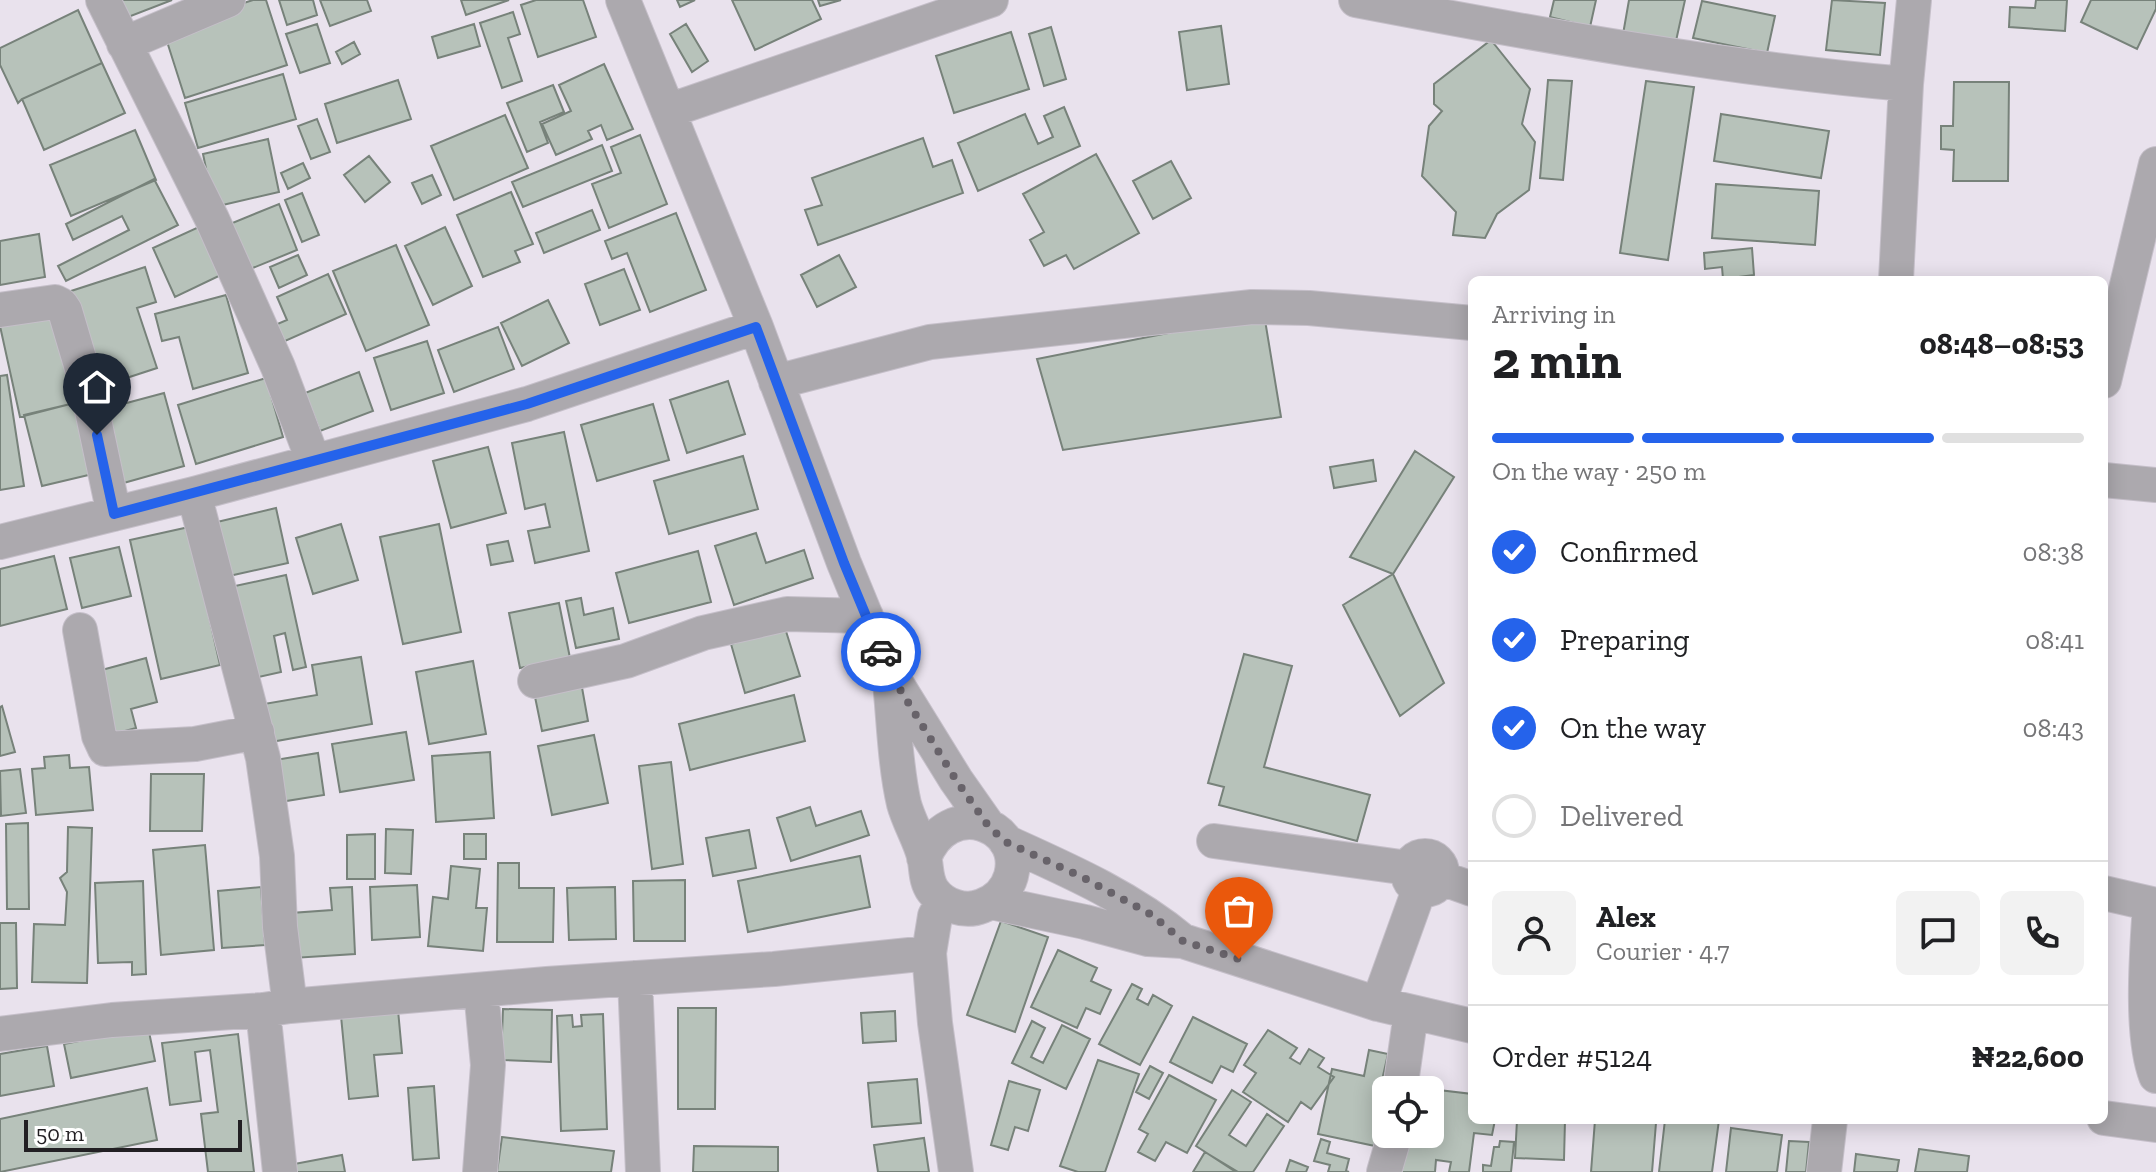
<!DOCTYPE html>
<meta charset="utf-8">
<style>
body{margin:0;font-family:"Zilla Slab",serif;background:#f2f2f2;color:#202124;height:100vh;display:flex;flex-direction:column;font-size:30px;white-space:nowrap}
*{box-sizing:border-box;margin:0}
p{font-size:26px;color:#757577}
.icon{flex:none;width:44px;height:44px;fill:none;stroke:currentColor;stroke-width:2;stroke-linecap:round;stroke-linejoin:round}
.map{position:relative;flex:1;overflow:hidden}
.panel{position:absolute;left:1468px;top:276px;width:640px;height:848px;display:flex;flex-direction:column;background:#fff;border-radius:12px;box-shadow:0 4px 20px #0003}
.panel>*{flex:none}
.fabs{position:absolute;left:1372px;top:1076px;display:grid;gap:16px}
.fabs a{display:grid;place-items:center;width:72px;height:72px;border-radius:12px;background:#fff;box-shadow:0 4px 20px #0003;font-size:40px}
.scale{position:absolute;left:24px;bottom:20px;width:218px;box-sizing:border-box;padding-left:8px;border:4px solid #221f23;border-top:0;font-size:22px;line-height:28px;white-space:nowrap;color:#221f23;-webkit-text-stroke:6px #fff;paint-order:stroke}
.pin{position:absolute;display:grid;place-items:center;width:68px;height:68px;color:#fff;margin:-82px -34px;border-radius:50% 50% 50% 0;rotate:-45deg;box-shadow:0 0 8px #0007}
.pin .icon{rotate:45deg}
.courier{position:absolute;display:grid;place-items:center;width:80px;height:80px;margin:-40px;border:6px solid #2563eb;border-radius:50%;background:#fff;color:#222;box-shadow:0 2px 10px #0007}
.headline em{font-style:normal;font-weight:800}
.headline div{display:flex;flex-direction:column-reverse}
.headline{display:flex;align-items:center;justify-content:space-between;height:136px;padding:0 24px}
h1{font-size:52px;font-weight:800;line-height:60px}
.bar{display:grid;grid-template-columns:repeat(4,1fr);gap:12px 8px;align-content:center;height:96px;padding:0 24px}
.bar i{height:10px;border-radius:6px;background:#e0e0e0}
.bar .current{background:#2563eb}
.bar p{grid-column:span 4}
.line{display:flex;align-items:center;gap:20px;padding:0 24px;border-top:2px solid #e0e0e0}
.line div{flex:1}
.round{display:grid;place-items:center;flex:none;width:84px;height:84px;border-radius:12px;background:#f2f2f2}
ol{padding:0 24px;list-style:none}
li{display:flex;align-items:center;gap:24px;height:88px}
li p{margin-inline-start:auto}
li .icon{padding:8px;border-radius:50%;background:#2563eb;color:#fff;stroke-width:4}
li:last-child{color:#757577}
li i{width:44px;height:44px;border:4px solid #e0e0e0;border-radius:50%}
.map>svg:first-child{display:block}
.building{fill:#b7c2ba;stroke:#77827a;stroke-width:2}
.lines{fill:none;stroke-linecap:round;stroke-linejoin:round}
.minor-casing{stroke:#c5bfc9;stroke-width:36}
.minor{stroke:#aca9ae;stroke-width:34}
.done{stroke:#68636a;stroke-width:8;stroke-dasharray:0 14.4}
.route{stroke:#2563eb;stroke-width:10}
</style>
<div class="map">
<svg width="2156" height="1172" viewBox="0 0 2156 1172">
<rect width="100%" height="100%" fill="#e9e2ed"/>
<path class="building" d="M115,0H172L123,19Z
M253,0H266L287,65L185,98L163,29Z
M279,0H313L317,15L287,25Z
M320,0H367L371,11L330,26Z
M461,0H509L466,15Z
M536,0H583L596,37L538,57L521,5Z
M677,0H695L680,7Z
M732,0H812L821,19L755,50Z
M818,0H841L820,6Z
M1554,0H1596L1590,27L1550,17Z
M1629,0H1685L1674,50L1622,40Z
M1832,0L1885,3L1880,55L1826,50Z
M2036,0H2067L2065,31L2009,27L2010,7L2035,8Z
M2091,0H2156V9L2137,49L2081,22Z
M1702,1L1775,16L1767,53L1693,38Z
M78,10L102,63L22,99L18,103L0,65V48Z
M513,12L520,34L508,38L522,81L502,88L480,23Z
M317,24L330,63L300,73L286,34Z
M474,24L480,46L438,58L432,37Z
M686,24L708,61L692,72L670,34Z
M1221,26L1229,84L1187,90L1179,32Z
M1051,27L1066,79L1044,86L1029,34Z
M1011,32L1029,89L954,113L936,56Z
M1491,40L1530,89L1522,124L1535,142L1529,190L1497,214L1485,238L1453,235L1456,212L1422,176L1429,126L1442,111L1434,104V84Z
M354,42L360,54L342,64L336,52Z
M102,63L125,113L44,150L22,99Z
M604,64L633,129L607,140L601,125L588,131L592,139L556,155L542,124L571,111L559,85Z
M283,74L296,119L198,148L185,103Z
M398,80L411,119L337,143L325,104Z
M1548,80L1572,81L1563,180L1540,178Z
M1646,81L1694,87L1668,260L1620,253Z
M1954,82H2009L2008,181H1953L1954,150L1941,149V126H1953Z
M553,85L564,112L540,122L548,143L527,152L507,103Z
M1064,107L1080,146L978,191L958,143L1025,114L1038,144L1053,137L1044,116Z
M1721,114L1829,131L1821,178L1714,161Z
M505,115L528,168L454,200L431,146Z
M317,119L330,152L311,159L298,126Z
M135,130L156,180L71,216L50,165Z
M640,135L667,204L609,228L592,184L621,173L611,147Z
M923,138L933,167L952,160L963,193L818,245L805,210L822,205L812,178Z
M268,139L279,192L214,207L203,154Z
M602,145L612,171L523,207L512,182Z
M1096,154L1139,233L1074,269L1066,255L1044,266L1030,240L1044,232L1023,194Z
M369,156L390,182L365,202L344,175Z
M1171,161L1191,198L1153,219L1133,181Z
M303,163L310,178L288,189L281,173Z
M432,175L441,195L422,204L412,183Z
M154,179L178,225L66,281L58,266L129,230L122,216L73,240L66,224Z
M1716,184L1819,191L1815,245L1712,238Z
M511,192L533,244L515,251L520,262L483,277L457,215Z
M302,193L319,235L302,242L285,200Z
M279,204L297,250L243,272L225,226Z
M592,210L600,230L544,253L536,233Z
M676,213L706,290L650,312L627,253L612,259L605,241Z
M201,226L223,274L175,297L153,248Z
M445,227L472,286L433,305L405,246Z
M39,234L45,277L0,285V241Z
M396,245L429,325L366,351L333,271Z
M1752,248L1754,275L1723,279L1722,267L1705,269L1704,253Z
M298,255L307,275L279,288L270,267Z
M839,255L856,287L817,307L801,275Z
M145,267L156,302L137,308L157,368L99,387L68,292Z
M624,269L640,310L600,325L585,284Z
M328,274L346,314L276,345L268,328L287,320L277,297Z
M1769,278H1823V280H1769Z
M226,295L248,373L193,389L179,337L162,341L155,314Z
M548,300L569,343L522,366L501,323Z
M55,312L78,402L20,417L0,326Z
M1264,314L1281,417L1063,450L1037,359Z
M498,327L514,369L454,392L438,350Z
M427,341L444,393L391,410L374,358Z
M359,372L373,411L320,431L305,393Z
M7,375L24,486L0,490V376Z
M266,378L283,437L196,464L178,405Z
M728,381L745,434L687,453L670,400Z
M164,393L184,466L113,486L93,412Z
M79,402L97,473L42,486L24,415Z
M653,404L669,460L597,481L581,425Z
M564,432L589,551L535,563L528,531L550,527L545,504L525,509L512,443Z
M488,447L506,513L451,528L433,461Z
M1415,451L1454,477L1393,574L1350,557Z
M743,456L758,509L669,534L654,481Z
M1373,460L1376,481L1334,488L1330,467Z
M276,508L288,563L229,576L217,522Z
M341,524L358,580L313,594L296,538Z
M439,524L461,632L403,644L380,537Z
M189,527L220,665L161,679L130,540Z
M756,533L766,563L804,550L813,578L734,605L715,546Z
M508,541L513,561L491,565L487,545Z
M119,547L131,596L82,608L70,558Z
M698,551L711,602L629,623L616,573Z
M54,556L67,609L0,626V569Z
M1393,574L1444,683L1400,716L1343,605Z
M286,575L306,667L293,670L285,633L274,636L281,672L254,678L235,586Z
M581,598L584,615L613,608L619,639L576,648L566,601Z
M559,603L570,658L520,668L509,613Z
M785,628L800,676L745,693L731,644Z
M1244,654L1292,666L1264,767L1370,795L1357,841L1219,805L1224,787L1208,783Z
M361,657L372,724L271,742L264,704L317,695L312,665Z
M146,658L157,702L131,709L136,728L114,734L98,671Z
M473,661L486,734L429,744L416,672Z
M581,682L588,721L542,731L534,692Z
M794,695L805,741L690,770L679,724Z
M2,706L15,752L0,756V707Z
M406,732L414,780L340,792L332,744Z
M594,735L608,803L552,815L538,746Z
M490,752L494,818L436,822L432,756Z
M318,753L324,795L280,802L275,760Z
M69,755L70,768L89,767L93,810L36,815L32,769L45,768L44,757Z
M671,762L683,864L652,869L639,766Z
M20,769L26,813L1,816L0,771Z
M151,774H204L202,831H150Z
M810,807L816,826L861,811L869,835L791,861L777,818Z
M28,823L29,909H7L6,824Z
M68,827L92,828L87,983L32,982L34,924L65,925L67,892L60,878L67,872Z
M386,829L413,830L411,874L385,873Z
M749,830L756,868L713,876L706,838Z
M375,834V879H347V835Z
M464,834H486V859H464Z
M205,845L214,950L161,955L153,850Z
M860,856L870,907L748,932L738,881Z
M498,863H519V888H554L553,942H497Z
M451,866L480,869L476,908H487L483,951L428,946L433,897L448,899Z
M685,880V941H634L633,881Z
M143,881L146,974L132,975V962L98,963L95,883Z
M417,885L420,937L372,940L370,887Z
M261,887L265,945L222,948L218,891Z
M352,887L355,954L293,958L291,913L332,910L330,888Z
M615,887L616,939L569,940L567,888Z
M1001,921L1048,937L1015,1032L967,1015Z
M0,923H16L17,988L0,989Z
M1058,950L1097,968L1091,981L1111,990L1100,1014L1086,1008L1077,1028L1031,1007Z
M1132,984L1142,989L1137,999L1148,1005L1153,995L1172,1006L1140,1065L1099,1044Z
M678,1008H716L715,1109H678Z
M503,1009L552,1010L551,1062L501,1060Z
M398,1010L402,1053L374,1055L378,1096L349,1099L341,1016Z
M895,1011L896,1041L863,1043L861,1013Z
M603,1014L607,1129L561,1131L557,1016L572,1015L573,1027L582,1026L581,1015Z
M1193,1017L1247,1044L1233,1072L1221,1066L1212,1083L1170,1062Z
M1032,1021L1045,1028L1031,1057L1043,1063L1062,1025L1090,1039L1066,1089L1012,1063Z
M148,1027L155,1061L71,1078L64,1044Z
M1268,1030L1297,1048L1290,1058L1300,1064L1309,1049L1324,1058L1318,1067L1334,1077L1311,1109L1301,1102L1288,1122L1243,1092L1256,1073L1244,1065Z
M238,1034L254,1172H208L201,1114L218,1112L210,1050L195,1052L201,1101L170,1105L162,1043Z
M47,1046L54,1086L0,1096V1054Z
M1369,1050L1388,1054L1382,1080L1389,1084L1375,1146L1318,1134L1332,1069L1364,1076Z
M1098,1060L1139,1074L1105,1172H1078L1060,1166Z
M1150,1066L1163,1073L1149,1099L1136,1092Z
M1169,1075L1216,1100L1187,1153L1166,1142L1155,1161L1138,1152L1148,1134L1139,1129Z
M917,1079L921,1123L872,1127L868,1083Z
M1009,1081L1040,1090L1028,1131L1015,1127L1008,1150L991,1145Z
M434,1086L439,1158L413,1160L408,1088Z
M1413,1087L1472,1094V1120H1495L1492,1135L1474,1133L1469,1172H1449L1451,1162L1436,1160L1435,1172H1401L1406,1134H1430V1090H1412Z
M147,1088L157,1140L0,1172V1119Z
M1232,1090L1251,1102L1229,1135L1246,1146L1267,1114L1284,1126L1253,1172H1236L1196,1146Z
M1517,1120H1565L1564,1160L1515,1158Z
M1595,1120L1656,1123L1652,1172H1591Z
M1665,1120H1719L1712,1172H1659Z
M1731,1128L1782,1135L1777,1172H1726Z
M502,1137L614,1151L611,1172H497Z
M924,1138L929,1172H878L874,1145Z
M1321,1139L1330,1142L1327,1153L1349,1159L1346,1171L1349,1172H1328L1330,1165L1314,1161Z
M1500,1141L1514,1142L1511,1172H1483V1165L1491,1166L1494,1147H1499Z
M1789,1141L1809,1142L1806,1172H1786Z
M694,1146L778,1147V1172H693Z
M1919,1149L1969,1156L1967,1172H1915Z
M1205,1152L1238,1172H1193Z
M1856,1154L1899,1160L1897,1172H1854Z
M342,1155L345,1172H290L289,1165Z
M1290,1160L1308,1167L1306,1172H1286Z"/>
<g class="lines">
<defs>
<path id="minor" d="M103,0L212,219L278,367L313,460
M623,0L756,327L844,563L888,670L956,780L989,827
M1356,0C1539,35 1721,68 1906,84
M124,44L228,0
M668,111L991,0
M1896,280L1906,84L1914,0
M0,310L55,302L61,305L65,311L86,382L114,514
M2104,381L2156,164
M776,382L930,342L1252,307L1309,308L1472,323
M2104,480L2156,485
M194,494L263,758L277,856L280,927L290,1006
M0,542L194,494L527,404L756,327
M80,630L99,736L105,749L195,744L257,732
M535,681L626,661L703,633L787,614L866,616
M890,682C894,722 895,765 904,804C909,822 919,838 924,856C927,868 925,880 933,891C944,906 965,913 982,906C996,901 1007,890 1011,876C1025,824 948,795 924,858
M1214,841L1408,868
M1006,842C1068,870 1130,897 1183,941
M1408 873a17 17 0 1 1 34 0a17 17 0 1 1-34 0Z
M1441,878L1472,889
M2104,893L2156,905
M943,901L935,916L929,953L935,1023L956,1172
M991,902L1085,922L1148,939L1183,941L1378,1004L1472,1026
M2150,904C2147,951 2140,1034 2156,1076
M635,978L643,1172
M1378,1004L1419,890
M263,1010L280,1172
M0,1034L112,1020L263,1010L290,1006L547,984L774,969L929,953
M1400,1090L1411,1013
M2104,1118L2156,1125
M480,1172L488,1065L481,990
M1384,1172L1395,1134
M1824,1172L1830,1120"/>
</defs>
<use href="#minor" class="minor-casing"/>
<use href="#minor" class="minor"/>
</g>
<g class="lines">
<path class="done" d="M881,652L888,670L956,780L989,827L1006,842L1084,878L1152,915L1183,941L1239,959"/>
<path class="route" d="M97,435L114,514L527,404L756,327L844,563L881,652"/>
</g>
</svg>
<div class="fabs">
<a><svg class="icon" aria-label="locate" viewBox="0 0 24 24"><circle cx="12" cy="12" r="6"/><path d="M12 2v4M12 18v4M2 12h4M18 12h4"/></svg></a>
</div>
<div class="scale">50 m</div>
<div class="pin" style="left:1239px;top:959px;background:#ea580c"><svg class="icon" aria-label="bag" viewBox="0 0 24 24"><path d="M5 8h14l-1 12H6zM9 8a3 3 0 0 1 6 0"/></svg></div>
<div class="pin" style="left:97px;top:435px;background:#1f2937"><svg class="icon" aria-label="home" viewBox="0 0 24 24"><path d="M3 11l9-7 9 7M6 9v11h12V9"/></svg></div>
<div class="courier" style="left:881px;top:652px"><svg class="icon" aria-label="car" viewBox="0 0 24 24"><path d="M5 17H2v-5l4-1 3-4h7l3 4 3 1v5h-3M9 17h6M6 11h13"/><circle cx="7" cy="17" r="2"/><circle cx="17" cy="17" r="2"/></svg></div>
<section class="panel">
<div class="headline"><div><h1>2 min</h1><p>Arriving in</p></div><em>08:48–08:53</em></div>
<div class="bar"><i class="current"></i><i class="current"></i><i class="current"></i><i></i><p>On the way · 250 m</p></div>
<ol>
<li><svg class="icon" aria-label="check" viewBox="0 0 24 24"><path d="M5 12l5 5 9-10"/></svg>Confirmed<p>08:38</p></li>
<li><svg class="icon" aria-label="check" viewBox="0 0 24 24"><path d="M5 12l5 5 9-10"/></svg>Preparing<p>08:41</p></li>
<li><svg class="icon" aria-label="check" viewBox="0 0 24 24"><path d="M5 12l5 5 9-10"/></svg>On the way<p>08:43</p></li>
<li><i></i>Delivered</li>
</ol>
<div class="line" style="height:144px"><a class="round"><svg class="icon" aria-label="person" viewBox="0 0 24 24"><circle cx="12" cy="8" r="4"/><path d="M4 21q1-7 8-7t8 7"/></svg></a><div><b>Alex</b><p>Courier · 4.7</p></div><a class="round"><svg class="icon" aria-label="chat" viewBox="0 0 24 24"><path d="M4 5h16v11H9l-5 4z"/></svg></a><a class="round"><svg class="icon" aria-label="phone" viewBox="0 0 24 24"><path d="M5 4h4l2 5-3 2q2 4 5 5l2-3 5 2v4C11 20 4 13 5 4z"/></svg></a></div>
<div class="line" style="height:104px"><div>Order #5124</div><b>₦22,600</b></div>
</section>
</div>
